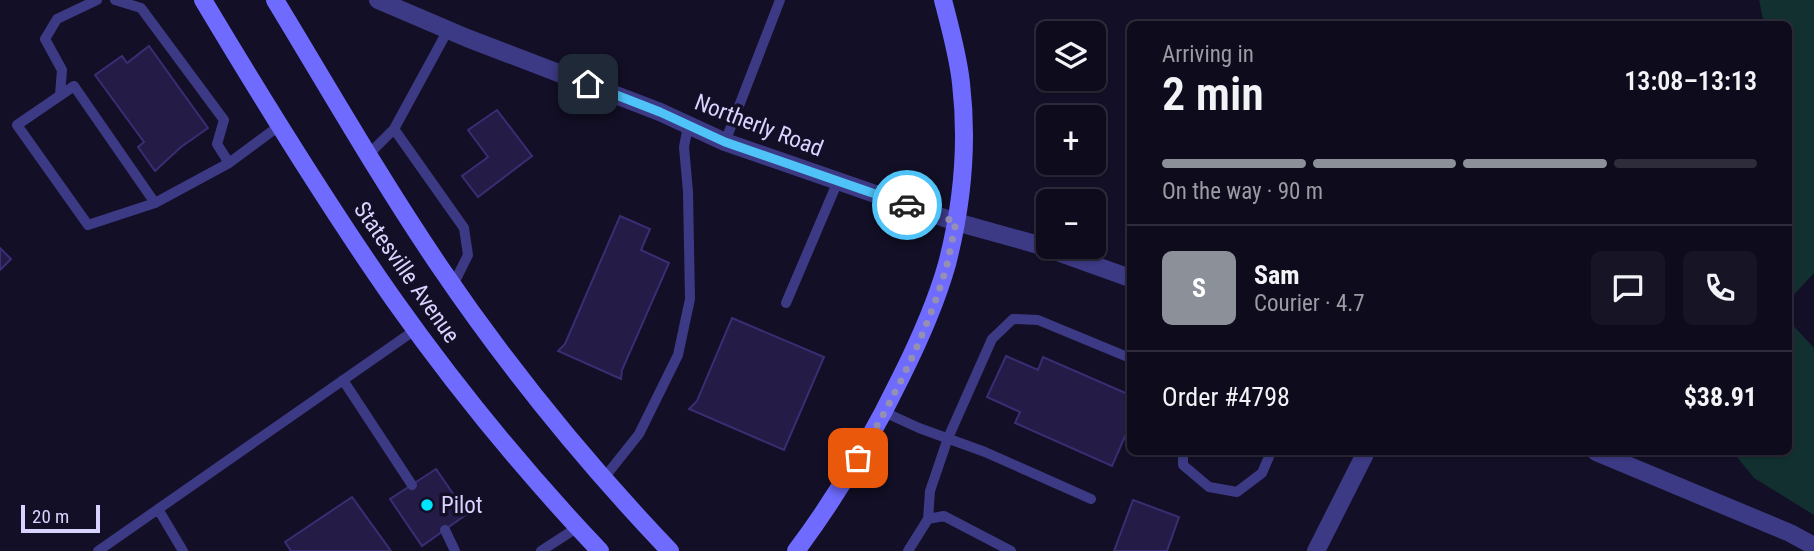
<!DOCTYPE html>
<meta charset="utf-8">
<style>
body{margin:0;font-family:"Roboto Condensed",sans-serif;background:#171425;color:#f1f3f6;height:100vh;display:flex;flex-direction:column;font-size:26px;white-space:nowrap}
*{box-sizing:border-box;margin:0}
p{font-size:23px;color:#9b9ba3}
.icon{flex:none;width:38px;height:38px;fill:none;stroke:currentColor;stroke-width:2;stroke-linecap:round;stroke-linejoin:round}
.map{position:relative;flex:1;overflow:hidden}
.drawer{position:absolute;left:1127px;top:21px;width:665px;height:434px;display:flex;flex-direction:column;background:#0e0b1c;border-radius:10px;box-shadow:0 2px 5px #0004,0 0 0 2px #2e2b3b}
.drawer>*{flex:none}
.buttons{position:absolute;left:1036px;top:21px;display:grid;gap:14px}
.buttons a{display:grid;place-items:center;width:70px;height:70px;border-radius:10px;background:#0e0b1c;box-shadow:0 2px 5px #0004,0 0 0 2px #2e2b3b;font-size:35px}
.scale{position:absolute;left:21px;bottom:18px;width:79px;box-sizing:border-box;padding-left:7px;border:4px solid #d9d4ff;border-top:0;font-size:19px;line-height:24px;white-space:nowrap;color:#d9d4ff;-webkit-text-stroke:5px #130f26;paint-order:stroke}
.pin{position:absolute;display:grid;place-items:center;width:60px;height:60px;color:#fff;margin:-30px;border-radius:14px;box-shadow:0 4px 10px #0006}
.courier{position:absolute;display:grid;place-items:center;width:70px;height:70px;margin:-35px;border:5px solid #4fc3f7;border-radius:50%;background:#fff;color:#222;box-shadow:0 2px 9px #0007}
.overview em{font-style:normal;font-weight:600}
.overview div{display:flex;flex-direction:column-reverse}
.overview{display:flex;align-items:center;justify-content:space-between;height:119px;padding:0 35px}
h1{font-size:46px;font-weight:600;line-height:52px}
.bar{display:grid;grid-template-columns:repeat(4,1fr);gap:10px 7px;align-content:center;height:84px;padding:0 35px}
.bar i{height:9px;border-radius:5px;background:#2e2b3b}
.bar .current{background:#8c9099}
.bar p{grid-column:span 4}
.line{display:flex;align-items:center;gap:18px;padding:0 35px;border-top:2px solid #2e2b3b}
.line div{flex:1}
.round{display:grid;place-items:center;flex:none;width:74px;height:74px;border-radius:10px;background:#171425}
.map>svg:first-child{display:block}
.green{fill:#12302f}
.building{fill:#241b47;stroke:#3b2d73;stroke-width:2}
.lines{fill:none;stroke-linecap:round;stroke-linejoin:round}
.lane{stroke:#3d3a85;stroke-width:10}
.street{stroke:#3d3a85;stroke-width:18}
.secondary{stroke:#6f6bff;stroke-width:18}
.done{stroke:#948fb3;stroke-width:7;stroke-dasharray:0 12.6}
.route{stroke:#4fc3f7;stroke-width:9}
.poi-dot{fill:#00e5ff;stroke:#130f26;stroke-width:2.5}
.labels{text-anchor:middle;stroke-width:7;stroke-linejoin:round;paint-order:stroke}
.street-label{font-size:23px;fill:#d9d4ff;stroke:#130f26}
.poi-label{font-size:23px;fill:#d9d4ff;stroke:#130f26;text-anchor:start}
</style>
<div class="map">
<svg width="1814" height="551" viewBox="0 0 1814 551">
<rect width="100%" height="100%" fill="#130f26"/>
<path class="green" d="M1759,0H1814V273L1789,300L1788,24H1764Z
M1789,321L1814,348V515L1754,478L1733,452H1788Z"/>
<path class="building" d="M149,46L208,128L181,147L155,171L138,147L144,142L95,75L122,56L127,63Z
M497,110L532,156L478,197L462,176L488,157L468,130Z
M620,216L650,229L641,250L669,263L622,370L621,379L558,351L565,344Z
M0,248L11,259L0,270Z
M732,318L824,357L784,450L689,409L697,401Z
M1006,356L1038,370L1043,357L1130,395V425L1112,466L1015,423L1020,412L987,397Z
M436,469L467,514L422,546L390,499Z
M352,497L391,551H291L285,542Z
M1133,500L1179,517L1167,551H1114Z"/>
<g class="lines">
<path class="lane" d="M115,0L141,8L224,120L217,144L229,163
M60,95L62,70L45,39L57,19L97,0
M394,129L464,228L468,255L453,285
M725,142L780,0
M369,154L394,129L448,30
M155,203L74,86L17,125L88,225L155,203L229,163L279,126
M786,303L838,181
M343,380L412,485
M884,412L919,428L985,452L1091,499
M1183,452V465L1209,487L1237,492L1262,473L1271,452
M604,478L639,434L678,355L690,299L688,192L684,147L688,126
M158,509L183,551
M928,519L930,491L948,438L992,339L1013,319L1038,320L1130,358
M445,530L455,551
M98,551L415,330
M541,551L578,527
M908,551L928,519L944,516L1011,551"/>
<path class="street" d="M378,0L467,38L660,112L725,142L956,222L1035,244L1130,278
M1596,452L1790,533L1814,546
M1316,551L1366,452"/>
<path class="secondary" d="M203,0C264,102 326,203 394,300C457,389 525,472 600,551
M275,0C329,89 381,180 440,267C508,367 586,463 670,551
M796,551C837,496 871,439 901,377C919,341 936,303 947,264C962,206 968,143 961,83C958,55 950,27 943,0"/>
</g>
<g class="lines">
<path class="done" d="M858,458C894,399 928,331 947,265C950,251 953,236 956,222L907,205"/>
<path class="route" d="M588,84L660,112L725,142L907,205"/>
</g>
<circle class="poi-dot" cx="427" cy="505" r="7"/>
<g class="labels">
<g class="street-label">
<text transform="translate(759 125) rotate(21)" y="8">Northerly Road</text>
<text transform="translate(407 272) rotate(55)" y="8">Statesville Avenue</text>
</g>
<g class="poi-label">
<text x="441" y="513">Pilot</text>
</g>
</g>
</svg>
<div class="buttons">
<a><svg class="icon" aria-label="layers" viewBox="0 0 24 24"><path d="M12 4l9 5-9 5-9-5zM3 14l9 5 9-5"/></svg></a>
<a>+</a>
<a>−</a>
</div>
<div class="scale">20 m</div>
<div class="pin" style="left:858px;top:458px;background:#ea580c"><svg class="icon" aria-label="bag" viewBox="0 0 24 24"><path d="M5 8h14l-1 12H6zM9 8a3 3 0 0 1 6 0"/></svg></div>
<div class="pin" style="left:588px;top:84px;background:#1f2937"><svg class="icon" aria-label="home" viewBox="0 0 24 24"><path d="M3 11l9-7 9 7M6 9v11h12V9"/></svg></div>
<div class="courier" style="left:907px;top:205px"><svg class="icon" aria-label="car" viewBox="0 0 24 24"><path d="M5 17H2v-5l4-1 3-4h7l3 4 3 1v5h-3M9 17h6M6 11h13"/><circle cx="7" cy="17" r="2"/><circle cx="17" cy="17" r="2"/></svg></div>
<section class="drawer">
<div class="overview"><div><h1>2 min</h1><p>Arriving in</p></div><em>13:08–13:13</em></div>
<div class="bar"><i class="current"></i><i class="current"></i><i class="current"></i><i></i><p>On the way · 90 m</p></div>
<div class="line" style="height:126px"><b class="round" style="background:#8c9099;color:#fff">S</b><div><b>Sam</b><p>Courier · 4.7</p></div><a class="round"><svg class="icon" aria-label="chat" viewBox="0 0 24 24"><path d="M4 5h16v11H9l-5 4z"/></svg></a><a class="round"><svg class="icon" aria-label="phone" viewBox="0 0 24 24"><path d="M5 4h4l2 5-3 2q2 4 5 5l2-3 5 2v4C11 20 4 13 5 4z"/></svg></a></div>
<div class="line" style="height:91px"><div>Order #4798</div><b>$38.91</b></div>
</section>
</div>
